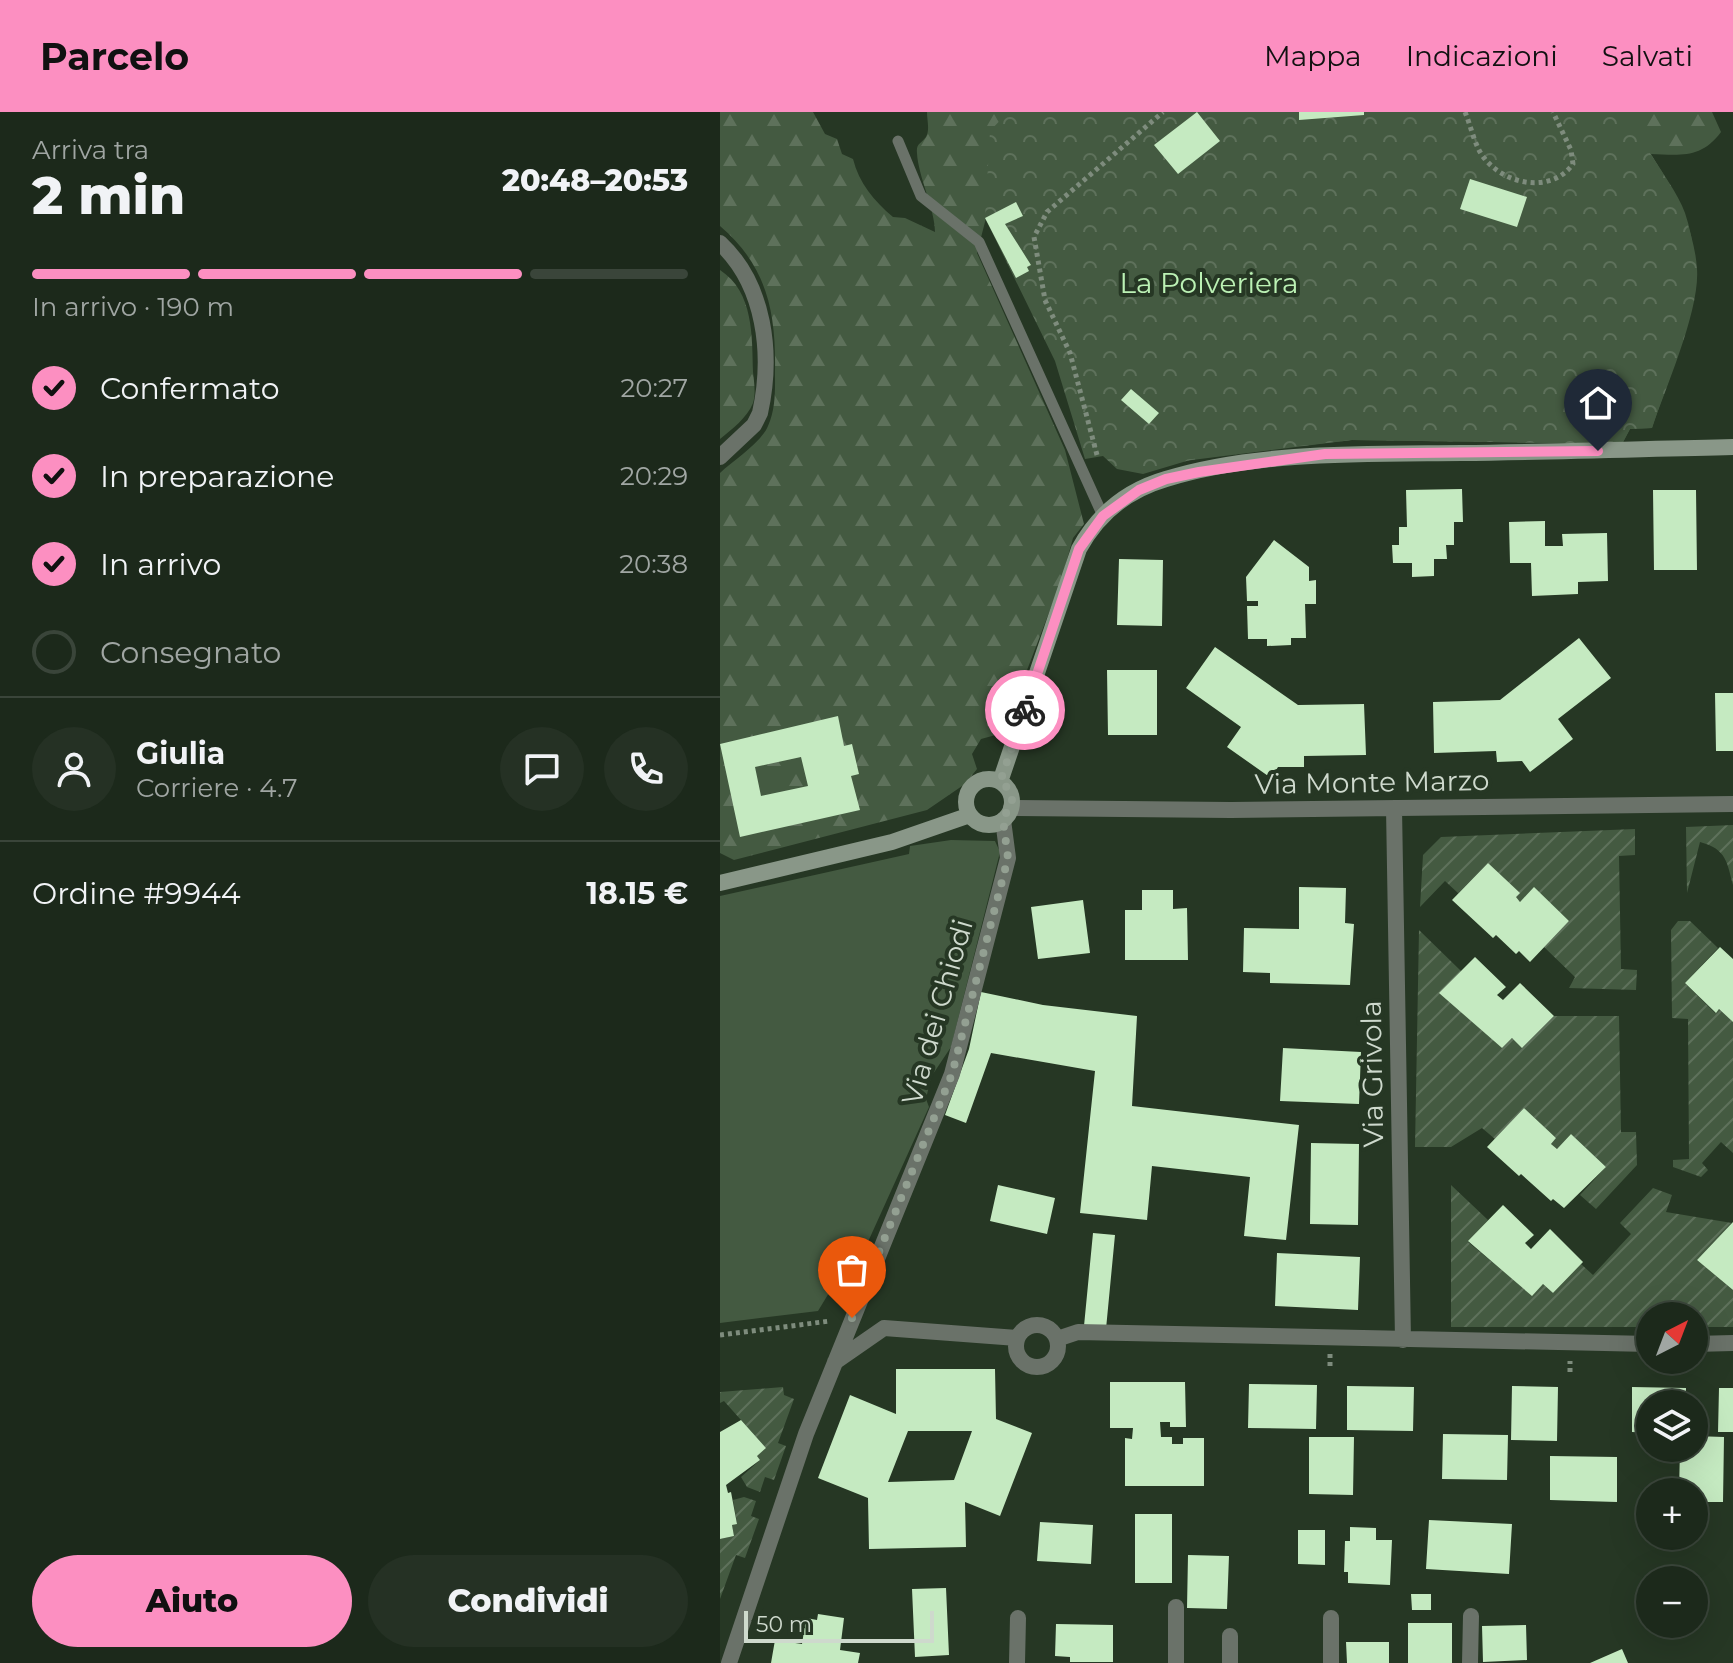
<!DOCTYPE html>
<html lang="it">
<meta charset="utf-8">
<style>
body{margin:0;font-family:Montserrat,sans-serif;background:#253124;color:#f1f3f6;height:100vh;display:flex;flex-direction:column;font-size:30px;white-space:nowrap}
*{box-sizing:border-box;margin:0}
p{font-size:26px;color:#a0a6a3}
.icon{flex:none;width:44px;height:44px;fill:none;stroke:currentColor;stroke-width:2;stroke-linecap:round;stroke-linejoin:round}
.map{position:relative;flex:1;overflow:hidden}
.panel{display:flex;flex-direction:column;background:#1c291b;width:720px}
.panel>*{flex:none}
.needle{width:52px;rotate:42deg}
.tools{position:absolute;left:916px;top:1190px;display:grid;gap:16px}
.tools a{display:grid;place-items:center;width:72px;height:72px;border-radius:50%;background:#1c291b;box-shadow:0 8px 32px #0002,0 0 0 2px #3a453a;font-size:40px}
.scale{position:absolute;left:24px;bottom:20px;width:190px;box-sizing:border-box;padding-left:8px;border:4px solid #ced9cd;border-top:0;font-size:22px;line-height:28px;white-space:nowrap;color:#ced9cd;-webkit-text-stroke:6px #263724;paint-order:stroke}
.pin{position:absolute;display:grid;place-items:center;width:68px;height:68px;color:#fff;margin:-82px -34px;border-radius:50% 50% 50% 0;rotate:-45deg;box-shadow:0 0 8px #0007}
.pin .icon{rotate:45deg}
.courier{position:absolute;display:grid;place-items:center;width:80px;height:80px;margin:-40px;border:6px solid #fc8fc1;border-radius:50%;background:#fff;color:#222;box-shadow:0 2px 10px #0007}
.headline em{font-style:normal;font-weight:800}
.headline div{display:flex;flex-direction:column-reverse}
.headline{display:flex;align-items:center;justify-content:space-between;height:136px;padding:0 32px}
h1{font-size:52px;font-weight:800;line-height:60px}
.bar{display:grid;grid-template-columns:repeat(4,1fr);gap:12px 8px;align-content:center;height:96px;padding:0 32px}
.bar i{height:10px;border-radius:6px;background:#3a453a}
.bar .active{background:#fc8fc1}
.bar p{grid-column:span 4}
.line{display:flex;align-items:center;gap:20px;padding:0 32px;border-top:2px solid #3a453a}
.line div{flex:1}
.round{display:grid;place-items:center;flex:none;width:84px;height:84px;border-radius:42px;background:#253124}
ol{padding:0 32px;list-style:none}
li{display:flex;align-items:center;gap:24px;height:88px}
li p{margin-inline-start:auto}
li .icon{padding:8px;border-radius:50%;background:#fc8fc1;color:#111;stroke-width:4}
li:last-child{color:#a0a6a3}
li i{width:44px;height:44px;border:4px solid #3a453a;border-radius:50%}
.cta{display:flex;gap:16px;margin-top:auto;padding:16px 32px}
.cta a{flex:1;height:92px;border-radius:48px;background:#fc8fc1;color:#111;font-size:32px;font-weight:800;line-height:92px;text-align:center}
.cta a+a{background:#253124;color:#f1f3f6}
header{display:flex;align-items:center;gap:48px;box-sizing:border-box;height:112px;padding:0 40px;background:#fc8fc1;color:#111}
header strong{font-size:38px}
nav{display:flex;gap:44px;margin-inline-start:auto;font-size:28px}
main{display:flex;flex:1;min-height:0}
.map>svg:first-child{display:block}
.grass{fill:#445a41}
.forest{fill:url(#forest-firs)}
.park{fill:url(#park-crowns)}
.garden{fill:url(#garden-furrows)}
.building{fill:#c5eac1;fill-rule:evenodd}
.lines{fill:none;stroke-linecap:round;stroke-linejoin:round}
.path{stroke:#7e8c7d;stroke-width:5;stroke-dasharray:4 4;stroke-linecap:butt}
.service{stroke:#6a7269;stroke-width:11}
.minor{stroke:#6a7269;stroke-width:16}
.secondary{stroke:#899788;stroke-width:16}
.done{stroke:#93a092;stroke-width:8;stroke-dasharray:0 14.4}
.route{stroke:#fc8fc1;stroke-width:10}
.labels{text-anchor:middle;stroke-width:8;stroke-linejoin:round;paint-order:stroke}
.park-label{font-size:28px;fill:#bbf1b4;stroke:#263724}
.street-label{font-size:28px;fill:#ced9cd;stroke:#263724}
</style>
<header>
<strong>Parcelo</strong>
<nav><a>Mappa</a><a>Indicazioni</a><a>Salvati</a></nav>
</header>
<main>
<section class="panel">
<div class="headline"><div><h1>2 min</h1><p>Arriva tra</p></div><em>20:48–20:53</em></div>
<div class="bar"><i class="active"></i><i class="active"></i><i class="active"></i><i></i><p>In arrivo · 190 m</p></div>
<ol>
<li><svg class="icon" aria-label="check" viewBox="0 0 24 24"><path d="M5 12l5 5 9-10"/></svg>Confermato<p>20:27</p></li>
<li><svg class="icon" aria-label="check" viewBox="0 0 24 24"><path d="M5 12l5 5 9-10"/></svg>In preparazione<p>20:29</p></li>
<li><svg class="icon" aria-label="check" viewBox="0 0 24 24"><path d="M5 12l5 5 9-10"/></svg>In arrivo<p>20:38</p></li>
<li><i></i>Consegnato</li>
</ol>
<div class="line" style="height:144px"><a class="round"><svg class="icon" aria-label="person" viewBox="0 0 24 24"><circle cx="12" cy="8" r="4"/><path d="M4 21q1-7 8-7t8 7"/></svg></a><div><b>Giulia</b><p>Corriere · 4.7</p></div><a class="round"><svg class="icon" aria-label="chat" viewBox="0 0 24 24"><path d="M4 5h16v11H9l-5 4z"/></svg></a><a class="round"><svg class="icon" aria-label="phone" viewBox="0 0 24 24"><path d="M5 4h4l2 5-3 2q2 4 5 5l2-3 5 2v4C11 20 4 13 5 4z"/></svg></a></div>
<div class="line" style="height:104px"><div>Ordine #9944</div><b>18.15 €</b></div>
<div class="cta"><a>Aiuto</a><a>Condividi</a></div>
</section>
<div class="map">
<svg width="1013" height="1551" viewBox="0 0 1013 1551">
<defs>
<pattern id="forest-firs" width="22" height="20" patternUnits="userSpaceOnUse" patternTransform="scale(2)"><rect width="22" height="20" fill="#445a41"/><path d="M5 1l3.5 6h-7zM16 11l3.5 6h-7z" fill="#5e715b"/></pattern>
<pattern id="park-crowns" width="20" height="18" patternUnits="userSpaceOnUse" patternTransform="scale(2)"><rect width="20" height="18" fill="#445a41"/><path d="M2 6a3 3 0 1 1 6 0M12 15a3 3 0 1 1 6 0" fill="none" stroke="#5e715b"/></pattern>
<pattern id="garden-furrows" width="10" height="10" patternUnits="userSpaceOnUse" patternTransform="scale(2)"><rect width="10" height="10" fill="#445a41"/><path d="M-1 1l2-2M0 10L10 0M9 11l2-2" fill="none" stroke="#5e715b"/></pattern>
</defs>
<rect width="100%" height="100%" fill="#263724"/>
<path class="grass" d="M231,728L275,729L280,740L231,935L211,965L206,987L209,995L133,1163L115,1171L98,1199L0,1211V784L189,742L190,734Z"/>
<path class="forest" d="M0,0H93L105,22L117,27L122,42L133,47C139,71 154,89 173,105L185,106L215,120C215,97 198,64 197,41C196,31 201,32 206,25C210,18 207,8 207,0H992L1001,20C981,47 960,43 931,42C941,60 958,81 965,101C991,177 956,244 932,316L910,317L902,332L632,328L464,349L312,179L266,106L257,141L345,338L364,412L353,426L341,469L283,621L261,627L252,642L257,657L245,672L207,698L14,748L0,741V361C14,348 41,331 48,314C56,296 55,277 55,259C56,200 47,154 0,114Z
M0,158C34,180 32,225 33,260C34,269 36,282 33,291C27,306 12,317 0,327Z"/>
<path class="park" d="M288,0H899C935,45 973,98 977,157C980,198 946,275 932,316L910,317L902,332L632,328L480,345L423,362L397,357L383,344L365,347L335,249L265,106L270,19Z"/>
<path class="garden" d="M1013,713V773C1007,751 1007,737 980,730L967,781L966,715Z
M915,717V743L899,744L901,857L917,858L916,878L849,876L855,865L824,835L849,809L814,776L800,790L768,751L738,781L725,769L700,795L703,743L721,725Z
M958,809H970L998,836L965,871L995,901L999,897L1013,910V1041L1001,1030L982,1051L988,1058L981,1065L953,1055V1048L969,1047L968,907L952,906L951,818Z
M699,818L741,859L720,881L782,936L792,926L803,935L834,904H899L901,1020H916L917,1053L876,1097L860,1083L886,1055L851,1022L837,1037L831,1032L836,1026L804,996L775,1027L762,1016L731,1035H695Z
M731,1073L768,1108L748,1130L812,1183L823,1172L833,1181L861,1152L873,1163L911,1122L900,1111L933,1076L952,1083L946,1100L1012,1111L977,1148L1013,1178V1215H974V1204H930V1215H731Z
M63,1275L64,1283L74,1287L58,1331L66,1334L54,1368L45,1365L40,1380L27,1375L21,1365L40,1348L37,1344L46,1336L4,1289L0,1291V1280Z
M24,1385L36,1389L31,1404L39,1407L25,1446L16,1443L0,1487V1427L14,1424L12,1413L17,1411L13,1388Z"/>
<path class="building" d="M477,0L500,29L458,62L434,33Z
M579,0H644V3L579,8Z
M750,67L807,85L797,115L740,97Z
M296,90L303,104L285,112L311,153L307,155L309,159L296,166L265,106Z
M411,277L439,301L429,312L401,288Z
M742,377L743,410H734V433H726L727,447H714V464L692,465V451H673L672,433H679V415H687L686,378Z
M933,378H976L977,458H934Z
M825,409V434H843L842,422L887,421L888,469L858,470V482L812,484L811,451H790L789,410Z
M554,428L589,455V469L596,468V492H585L586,526H571V533L547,534V527H528L527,494H538V489H527L526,465Z
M399,447L443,448L442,514L397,513Z
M859,526L891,566L838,607L853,627L810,660L802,649L777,650L776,639L714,641L713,590L780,588Z
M495,535L578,593L644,592L646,643L584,644V655H558L551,666L507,635L521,615L466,576Z
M387,558H437V623H388Z
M995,581H1013V639H996Z
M118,604L124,634L132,632L139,662L131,664L140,698L20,725L0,632ZM81,645L88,674L41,684L35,655Z
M768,751L800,781L796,785L800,790L814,775L849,809L810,850L799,839L796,842L776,823L773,826L732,788Z
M579,775L626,776L625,811L634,812L630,873L550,871V861L523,860L524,816L579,817Z
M422,778H453V797L467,796L468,848H405V798H422Z
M363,788L370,841L318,847L311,795Z
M1000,835L1013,847V910L999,897L996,901L965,871Z
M755,845L786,875L777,883L783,888L800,871L834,904L802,936L792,926L782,936L719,881Z
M261,880L323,893L417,904L412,994L579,1013L566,1128L524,1124L530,1065L432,1054L427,1108L360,1101L375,959L271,941L246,1011L225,1003L249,937Z
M563,936L641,940L639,992L560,989Z
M804,996L836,1026L831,1032L837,1037L851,1022L886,1055L844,1096L833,1087L831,1089L801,1062L799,1064L767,1035Z
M591,1031L639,1032L638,1113L590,1112Z
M278,1073L335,1086L327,1122L270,1109Z
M783,1093L814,1123L805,1131L811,1137L830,1117L863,1150L833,1181L823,1172L812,1184L748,1129Z
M1013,1110V1178L977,1148Z
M373,1121L395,1123L386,1217L364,1214Z
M557,1141L640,1145L638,1198L555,1194Z
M176,1257H275L276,1307L312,1321L280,1404L245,1390L246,1435L149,1437L148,1386L98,1366L130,1283L176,1302ZM188,1319H252L234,1368L168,1370Z
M390,1270H465L466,1315H450V1310H440L441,1325H452V1332H463V1326H484V1374H405V1326L412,1327L413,1316H390Z
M529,1272L597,1273L596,1317L528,1316Z
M627,1274L694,1275L693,1319L627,1318Z
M792,1274L838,1275L837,1329L791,1328Z
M912,1275L966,1276V1292H930V1321L912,1320Z
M999,1276H1013V1320H998Z
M21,1308L46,1336L37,1344L40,1348L6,1373L8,1381L11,1380L17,1412L12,1413L14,1424L0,1427V1320Z
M723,1322L788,1323L787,1368L722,1367Z
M974,1324L1004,1325L1003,1390H974V1380H959L960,1336H974Z
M589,1325H634L633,1383L589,1382Z
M830,1344L897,1345V1390L830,1388Z
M415,1402H452V1471H415Z
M709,1408L792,1412L789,1462L706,1457Z
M320,1410L373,1413L371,1452L317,1449Z
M630,1415L656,1416V1428H672L670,1473L628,1471V1460H624L625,1429H630Z
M578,1418H605V1453L578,1452Z
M468,1443L509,1444L507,1497L467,1496Z
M226,1476L229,1543L195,1545L192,1477Z
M691,1482H711V1498H692Z
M98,1502L124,1506L120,1538L140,1541L138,1551H51L55,1528L82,1532L86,1506L97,1508Z
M688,1511H732V1551H688Z
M336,1512L393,1513V1550H350V1545L335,1544Z
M806,1513L807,1548L763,1550L762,1514Z
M626,1530H669V1551H627Z
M902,1537L908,1551H870Z"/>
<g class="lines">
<path class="path" d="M745,0C751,14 755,36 765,47C787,74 832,81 853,52L851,38L833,0
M377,343L350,241L325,188L314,125L327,100L443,0
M0,1223L110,1209
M610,1242V1254
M850,1260V1249"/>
<path class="service" d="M178,29L201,84L259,130L383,404"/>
<path class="minor" d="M0,131C45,173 53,242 40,301L34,313L0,345
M291,696L511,698L1013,692
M674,696L683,1228
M296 1234a21 21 0 1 1 42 0a21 21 0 1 1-42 0Z
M337,1227L358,1220L930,1232
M974,1232L1013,1231
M115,1250L164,1216L297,1226
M9,1551L86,1322L232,962L288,746L283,708
M297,1551L298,1506
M456,1551V1495
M510,1551V1524
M611,1551V1506
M750,1551L751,1504"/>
<path class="secondary" d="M246 690a23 23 0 1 1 46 0a23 23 0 1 1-46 0Z
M280,670L359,437C378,402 408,378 446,367C536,339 647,342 741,341C832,340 922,337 1013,335
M0,771L172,730L250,703"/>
</g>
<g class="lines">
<path class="done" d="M132,1206L232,962L288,746L283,708L292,688L286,674L280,670L305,598"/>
<path class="route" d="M305,598L359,437L383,404L419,378L446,367L479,360L605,342L878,339"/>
</g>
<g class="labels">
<g class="park-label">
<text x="489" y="181">La Polveriera</text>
</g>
<g class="street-label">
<text transform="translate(652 670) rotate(-1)" y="10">Via Monte Marzo</text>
<text transform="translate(217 900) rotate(-74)" y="10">Via dei Chiodi</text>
<text transform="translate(652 962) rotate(-91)" y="10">Via Grivola</text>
</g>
</g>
</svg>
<div class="tools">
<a><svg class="needle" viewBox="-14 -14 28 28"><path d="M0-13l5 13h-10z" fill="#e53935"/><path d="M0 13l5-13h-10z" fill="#a0a6a3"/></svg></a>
<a><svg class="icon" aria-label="layers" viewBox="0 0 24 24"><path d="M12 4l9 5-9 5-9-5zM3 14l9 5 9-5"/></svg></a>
<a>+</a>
<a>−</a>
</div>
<div class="scale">50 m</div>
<div class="pin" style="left:132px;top:1206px;background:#ea580c"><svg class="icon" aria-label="bag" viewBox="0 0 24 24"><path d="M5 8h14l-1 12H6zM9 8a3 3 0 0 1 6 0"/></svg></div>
<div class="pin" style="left:878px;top:339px;background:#1f2937"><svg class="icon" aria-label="home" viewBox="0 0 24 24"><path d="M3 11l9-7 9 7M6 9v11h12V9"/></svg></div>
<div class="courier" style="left:305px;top:598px"><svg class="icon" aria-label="bike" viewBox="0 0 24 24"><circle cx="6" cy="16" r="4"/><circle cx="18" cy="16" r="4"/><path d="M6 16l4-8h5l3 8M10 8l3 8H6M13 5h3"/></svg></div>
</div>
</main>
